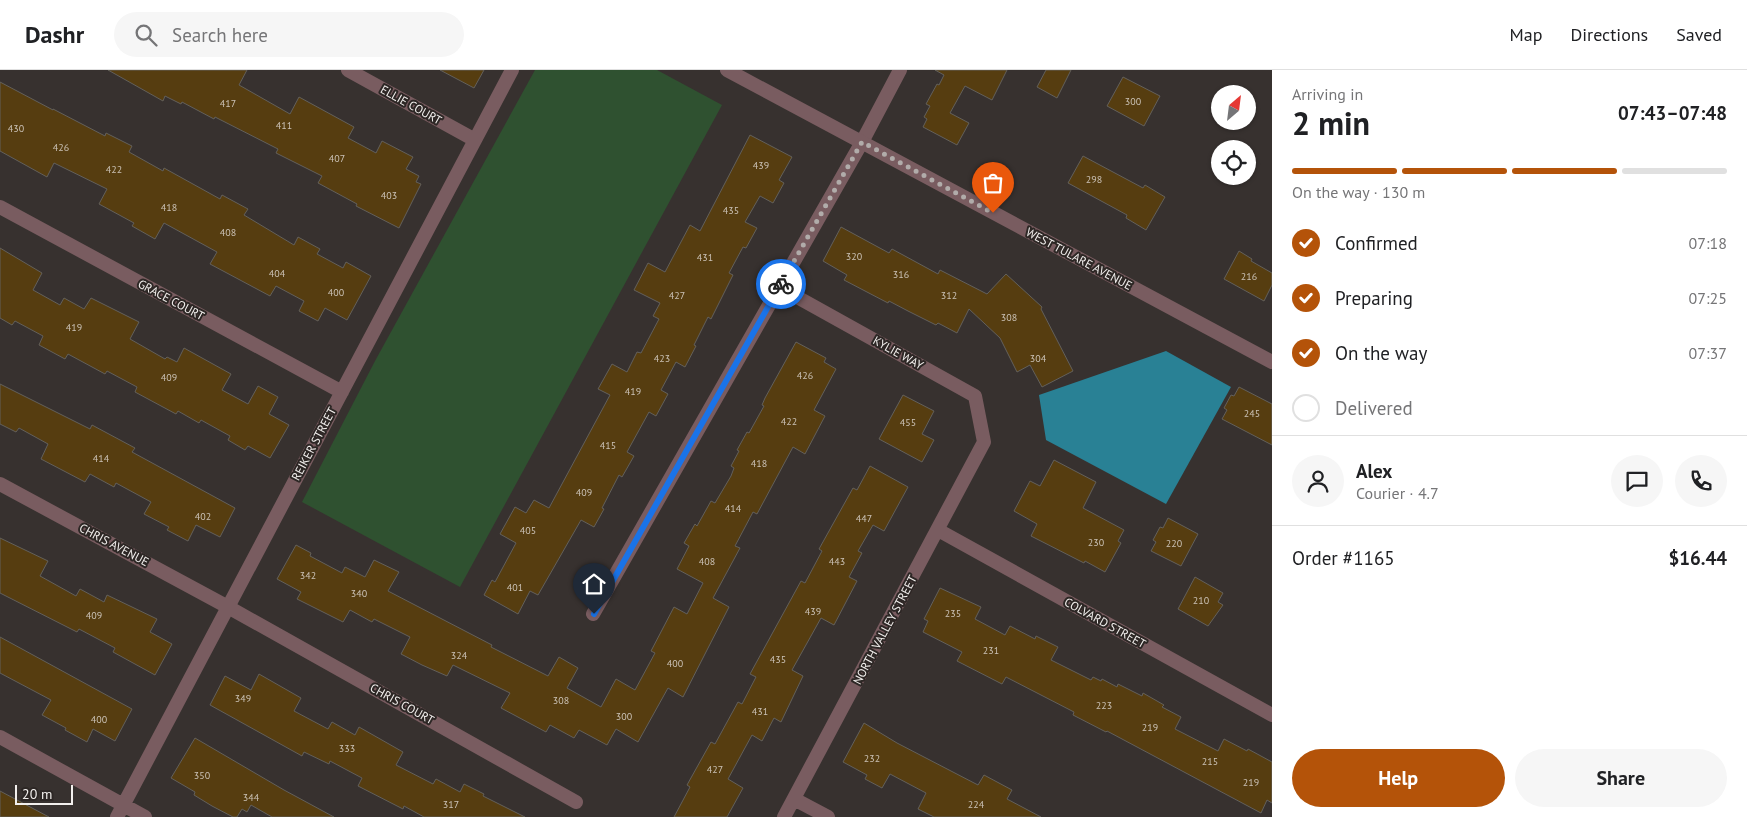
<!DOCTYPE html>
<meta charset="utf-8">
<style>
body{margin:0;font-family:"PT Sans",sans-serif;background:#f6f6f6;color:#202124;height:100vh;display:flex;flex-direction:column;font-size:19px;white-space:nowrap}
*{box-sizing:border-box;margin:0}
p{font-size:16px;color:#757577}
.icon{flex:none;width:28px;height:28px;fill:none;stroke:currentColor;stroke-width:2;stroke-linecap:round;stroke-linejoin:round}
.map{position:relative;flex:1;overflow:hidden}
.panel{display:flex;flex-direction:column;background:#fff;width:475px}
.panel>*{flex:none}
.needle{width:32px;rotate:28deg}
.controls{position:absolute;left:1211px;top:15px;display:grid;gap:10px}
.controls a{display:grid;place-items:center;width:45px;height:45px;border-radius:50%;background:#fff;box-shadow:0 1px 4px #0004;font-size:25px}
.scale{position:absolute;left:15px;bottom:12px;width:58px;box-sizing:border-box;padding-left:5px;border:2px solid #f2efed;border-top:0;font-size:14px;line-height:18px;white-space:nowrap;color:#f2efed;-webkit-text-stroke:4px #2d2725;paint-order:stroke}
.pin{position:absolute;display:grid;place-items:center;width:42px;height:42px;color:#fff;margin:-51px -21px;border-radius:50% 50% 50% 0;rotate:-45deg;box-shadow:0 0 5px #0007}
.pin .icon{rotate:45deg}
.courier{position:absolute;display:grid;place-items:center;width:50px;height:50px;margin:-25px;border:4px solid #1a73e8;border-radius:50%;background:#fff;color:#222;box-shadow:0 1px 6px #0007}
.summary em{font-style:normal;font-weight:700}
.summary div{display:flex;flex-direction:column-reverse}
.summary{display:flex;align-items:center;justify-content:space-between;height:85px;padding:0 20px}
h1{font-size:32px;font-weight:700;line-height:38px}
.bar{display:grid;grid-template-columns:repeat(4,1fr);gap:8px 5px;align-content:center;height:60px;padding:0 20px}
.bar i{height:6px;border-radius:4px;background:#e0e0e0}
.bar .active{background:#b45309}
.bar p{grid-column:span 4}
.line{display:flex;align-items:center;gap:12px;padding:0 20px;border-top:1px solid #e0e0e0}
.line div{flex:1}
.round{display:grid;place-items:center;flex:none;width:52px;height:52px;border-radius:26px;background:#f6f6f6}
ol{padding:0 20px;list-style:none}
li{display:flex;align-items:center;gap:15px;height:55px}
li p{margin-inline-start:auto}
li .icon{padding:5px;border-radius:50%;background:#b45309;color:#fff;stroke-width:4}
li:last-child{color:#757577}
li i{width:28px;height:28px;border:2px solid #e0e0e0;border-radius:50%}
.primary-button{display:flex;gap:10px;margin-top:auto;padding:10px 20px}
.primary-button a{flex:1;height:58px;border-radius:30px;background:#b45309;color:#fff;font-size:20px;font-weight:700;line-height:58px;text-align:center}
.primary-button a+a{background:#f6f6f6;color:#202124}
header{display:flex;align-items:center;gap:30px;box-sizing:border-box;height:70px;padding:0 25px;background:#fff;border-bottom:1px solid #e0e0e0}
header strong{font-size:24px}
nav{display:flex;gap:28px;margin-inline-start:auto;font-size:18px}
.search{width:350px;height:45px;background:#f6f6f6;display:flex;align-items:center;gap:12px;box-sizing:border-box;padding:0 18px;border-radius:28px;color:#757577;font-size:19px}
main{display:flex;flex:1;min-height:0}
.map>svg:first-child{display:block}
.green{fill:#2f5130}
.water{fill:#298195}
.building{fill:#563d10;stroke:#63605b}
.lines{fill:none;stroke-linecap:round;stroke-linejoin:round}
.minor{stroke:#795c60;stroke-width:14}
.tertiary{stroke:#795c60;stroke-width:14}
.done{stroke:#b1acaa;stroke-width:5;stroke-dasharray:0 9}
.route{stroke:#1a73e8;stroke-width:6}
.labels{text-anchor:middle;stroke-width:4;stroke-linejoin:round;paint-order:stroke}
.number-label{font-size:10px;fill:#cbc2b6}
.street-label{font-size:12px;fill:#f2efed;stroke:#2d2725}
</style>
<header>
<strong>Dashr</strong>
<div class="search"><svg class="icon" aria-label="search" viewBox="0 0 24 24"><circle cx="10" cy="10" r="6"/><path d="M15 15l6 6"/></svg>Search here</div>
<nav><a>Map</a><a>Directions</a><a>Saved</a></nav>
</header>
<main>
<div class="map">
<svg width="1272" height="747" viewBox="0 0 1272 747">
<rect width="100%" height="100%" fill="#37312f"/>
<path class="green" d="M535,0H657L722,35L460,517L302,432L375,291Z"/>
<path class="water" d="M1166,281L1231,317L1166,434L1046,370L1039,325Z"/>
<path class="building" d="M108,0H247L239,15L290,44L299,27L354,57L348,68L376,83L382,71L413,87L406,99L419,106L416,112L421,114L399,158L356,136L357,134L318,113L322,106L276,83L278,79L215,47L214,49L182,32L181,34L165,26L163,31Z
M440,0H484L474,18Z
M935,0H1007L992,30L965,16L950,43L969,53L957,75L923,57L927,49L924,47L930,36L926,34L937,14L939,15L944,5Z
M1046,0H1071L1057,28L1037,17Z
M1123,7L1160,26L1144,56L1107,36Z
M0,12L53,40V39L105,66L106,63L132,76L129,82L163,101L164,98L220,129L222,125L248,139L244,145L294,175L298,167L320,179L317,184L343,198L346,192L371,206L347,250L325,238L318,251L299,241L304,231L276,216L270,226L210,194L217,182L164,153L155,169L132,156L134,153L99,134L107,119L54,93L47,107L0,81Z
M750,65L792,87L779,110L784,113L773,133L760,126L745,152L757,158L746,178L743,177L729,203L733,205L711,249L708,247L694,275L696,276L685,297L676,292L661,320L668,324L656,346L649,342L627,382L634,386L622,407L619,405L602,438L604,439L594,457L581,450L538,525L530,521L518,544L484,525L492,510L495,512L516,473L500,464L515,437L526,443L534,430L549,438L610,325L598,319L612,294L627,302L637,282L641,283L659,249L653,246L660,233L634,220L648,193L665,202L690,155L700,161Z
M1083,86L1143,118L1145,115L1165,127L1146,160L1126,148L1127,145L1068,113Z
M841,157L889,183L892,179L938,204L940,200L987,224L1006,204L1042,237L1041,239L1073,301L1042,317L1030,295L1017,302L1000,268L969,239L957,263L938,253L936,255L908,241L889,231L888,233L844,210L847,205L823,191Z
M0,178L42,203L33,220L60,235L64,228L84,239L91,228L139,252L130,269L165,289L167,287L177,292L184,278L231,304L222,320L248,334L258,316L278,327L269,344L289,355L270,388L248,376L245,380L228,370L230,366L201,350L199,353L178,341L176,344L135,322L137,317L107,301L105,304L68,284L65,289L39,275L43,266L15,251L12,255L0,248Z
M1239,181L1252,189L1251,191L1272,203V215L1264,231L1224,209Z
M796,272L826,288L824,292L836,299L814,340L825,346L805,384L793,377L757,444L753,442L735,476L740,478L713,528L729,537L683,627L668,618L638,672L616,659L607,675L579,660L574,668L550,655L546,662L501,638L510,623L453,595L447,606L422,595L401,584L410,567L374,549L372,552L350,540L343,552L297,529L301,522L277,509L296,475L311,483L310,486L342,503L345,497L365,507L374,490L399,502L388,521L492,575L491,577L548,606L559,587L578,598L567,618L601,637L616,609L635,620L655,583L651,581L674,537L687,544L703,513L677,499L689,476L684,473L695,454L697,456L711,431L715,433L731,406L734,398L731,396L739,381L737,380L747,362L749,363L764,336L762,335L765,328Z
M0,314L90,359L92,355L135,378L132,382L235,438L220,467L196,455L188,471L167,460L169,457L144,444L151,432L116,413L114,417L90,404L85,412L41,389L48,374L19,358L16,362L0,354Z
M1239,317L1272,334V375L1222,349L1227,340L1224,338L1231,325L1234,326Z
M903,325L934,341L922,364L934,370L922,392L879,369Z
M1054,390L1096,412L1083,438L1124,460L1118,471L1121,473L1105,502L1085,491L1084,493L1031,466L1037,454L1014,441L1030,411L1040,416Z
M870,396L908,417L884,461L873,455L858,481L862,483L849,507L857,511L834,555L821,548L792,600L803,606L781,652L774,648L762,671L752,665L728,709L743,718L727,747H674L690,717L687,715L711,672L715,674L738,632L742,634L756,607L750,604L801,511L805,513L822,481L819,479L853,418L857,420Z
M1168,448L1198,464L1181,496L1151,481L1156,472L1153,470L1160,457L1163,458Z
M0,468L48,491L40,506L76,526L80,519L104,532L107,525L157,549L150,562L172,574L155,605L113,582L115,578L79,559L77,562L0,523Z
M1195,507L1223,523L1218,532L1223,535L1208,556L1178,539Z
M940,518L981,537L975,549L1005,565L1010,556L1035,569L1036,566L1058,577L1051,590L1091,610L1093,607L1101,611L1102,609L1117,617L1118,614L1142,626L1143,623L1164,635L1162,637L1181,647L1175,659L1218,681L1224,669L1247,681L1248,679L1272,692V733L1267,730L1261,743L1107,661L1106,662L1073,645L1074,642L1006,607L1002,614L957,591L962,582L923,562L928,551L924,549Z
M0,567L132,639L115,671L93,659L87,672L65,660L66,658L42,645L51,630L0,603Z
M259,604L301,628L294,641L328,659L332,652L355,665L359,657L403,682L396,695L433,714L436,709L460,722L464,714L484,724L483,726L525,747H424L404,736L403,739L358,716L362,708L330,691L329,694L304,682L302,686L210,635L225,606L251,620Z
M864,653L897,673L978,715L984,705L1012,720L1007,729L1041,747H934L918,739L926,723L890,704L882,718L865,709L867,705L843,692Z
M195,668L284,720L334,747H272L251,735L247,742L242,739L237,747H233L212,736L194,725L195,722L171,708Z
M0,721L49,747H0Z"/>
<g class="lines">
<path class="minor" d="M348,0L475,70
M0,137L342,322
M779,217L975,326L984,372L784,747
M0,414L228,537L576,732
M938,460L1272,645
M593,544L862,72L900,0
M0,667L145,747
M794,729L828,747
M117,747L512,0"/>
<path class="tertiary" d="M727,0L1272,292"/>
</g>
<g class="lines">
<path class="done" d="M781,214L862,72L993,143"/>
<path class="route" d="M594,544L781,214"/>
</g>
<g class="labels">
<g class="number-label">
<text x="1133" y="35">300</text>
<text x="228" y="37">417</text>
<text x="284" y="59">411</text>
<text x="16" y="62">430</text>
<text x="61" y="81">426</text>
<text x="337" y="92">407</text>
<text x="761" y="99">439</text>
<text x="114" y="103">422</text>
<text x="1094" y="113">298</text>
<text x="389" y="129">403</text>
<text x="169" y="141">418</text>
<text x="731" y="144">435</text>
<text x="228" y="166">408</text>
<text x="854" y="190">320</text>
<text x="705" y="191">431</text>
<text x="277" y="207">404</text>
<text x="901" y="208">316</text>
<text x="1249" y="210">216</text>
<text x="336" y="226">400</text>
<text x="677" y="229">427</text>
<text x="949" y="229">312</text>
<text x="1009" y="251">308</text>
<text x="74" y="261">419</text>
<text x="662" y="292">423</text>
<text x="1038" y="292">304</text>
<text x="805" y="309">426</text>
<text x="169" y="311">409</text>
<text x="633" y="325">419</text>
<text x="1252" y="347">245</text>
<text x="789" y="355">422</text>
<text x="908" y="356">455</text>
<text x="608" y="379">415</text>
<text x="101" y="392">414</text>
<text x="759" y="397">418</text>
<text x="584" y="426">409</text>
<text x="733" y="442">414</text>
<text x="203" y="450">402</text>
<text x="864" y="452">447</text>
<text x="528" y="464">405</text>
<text x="1096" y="476">230</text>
<text x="1174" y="477">220</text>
<text x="707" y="495">408</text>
<text x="837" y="495">443</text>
<text x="308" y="509">342</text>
<text x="515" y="521">401</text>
<text x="359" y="527">340</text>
<text x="1201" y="534">210</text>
<text x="813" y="545">439</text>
<text x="953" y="547">235</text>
<text x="94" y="549">409</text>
<text x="991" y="584">231</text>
<text x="459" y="589">324</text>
<text x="778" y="593">435</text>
<text x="675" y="597">400</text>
<text x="243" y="632">349</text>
<text x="561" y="634">308</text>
<text x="1104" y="639">223</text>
<text x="760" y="645">431</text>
<text x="624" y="650">300</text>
<text x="99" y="653">400</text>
<text x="1150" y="661">219</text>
<text x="347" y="682">333</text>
<text x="872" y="692">232</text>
<text x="1210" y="695">215</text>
<text x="715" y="703">427</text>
<text x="202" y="709">350</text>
<text x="1251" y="716">219</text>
<text x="251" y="731">344</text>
<text x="451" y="738">317</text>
<text x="976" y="738">224</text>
</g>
<g class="street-label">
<text transform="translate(411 35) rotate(29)" y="4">ELLIE COURT</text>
<text transform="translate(1079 189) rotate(28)" y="4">WEST TULARE AVENUE</text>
<text transform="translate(171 230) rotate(28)" y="4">GRACE COURT</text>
<text transform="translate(898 283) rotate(29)" y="4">KYLIE WAY</text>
<text transform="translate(314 374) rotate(-62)" y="4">REIKER STREET</text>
<text transform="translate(114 475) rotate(28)" y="4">CHRIS AVENUE</text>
<text transform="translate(1105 553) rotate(29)" y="4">COLVARD STREET</text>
<text transform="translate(885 560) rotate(-62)" y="4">NORTH VALLEY STREET</text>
<text transform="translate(402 634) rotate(29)" y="4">CHRIS COURT</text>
</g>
</g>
</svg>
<div class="controls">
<a><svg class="needle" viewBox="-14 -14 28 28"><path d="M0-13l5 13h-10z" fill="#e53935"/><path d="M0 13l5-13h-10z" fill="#757577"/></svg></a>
<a><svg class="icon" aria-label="locate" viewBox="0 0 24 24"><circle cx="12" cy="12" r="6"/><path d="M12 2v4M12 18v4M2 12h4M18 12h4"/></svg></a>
</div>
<div class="scale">20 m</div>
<div class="pin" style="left:993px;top:143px;background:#ea580c"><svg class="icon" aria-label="bag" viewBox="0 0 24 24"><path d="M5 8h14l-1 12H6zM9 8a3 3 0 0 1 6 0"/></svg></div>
<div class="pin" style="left:594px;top:544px;background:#1f2937"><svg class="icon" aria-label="home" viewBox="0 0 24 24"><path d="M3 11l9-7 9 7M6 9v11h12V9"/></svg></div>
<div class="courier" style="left:781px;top:214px"><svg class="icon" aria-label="bike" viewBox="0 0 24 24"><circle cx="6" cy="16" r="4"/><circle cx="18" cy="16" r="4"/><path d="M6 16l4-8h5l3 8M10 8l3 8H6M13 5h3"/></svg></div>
</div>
<section class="panel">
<div class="summary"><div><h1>2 min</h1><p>Arriving in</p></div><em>07:43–07:48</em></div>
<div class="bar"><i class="active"></i><i class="active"></i><i class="active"></i><i></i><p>On the way · 130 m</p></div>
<ol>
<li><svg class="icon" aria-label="check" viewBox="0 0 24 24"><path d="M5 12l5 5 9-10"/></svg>Confirmed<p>07:18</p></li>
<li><svg class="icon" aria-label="check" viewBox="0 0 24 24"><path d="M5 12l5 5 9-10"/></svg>Preparing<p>07:25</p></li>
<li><svg class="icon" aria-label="check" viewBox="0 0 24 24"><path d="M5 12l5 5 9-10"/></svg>On the way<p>07:37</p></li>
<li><i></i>Delivered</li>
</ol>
<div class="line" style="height:90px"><a class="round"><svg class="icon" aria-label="person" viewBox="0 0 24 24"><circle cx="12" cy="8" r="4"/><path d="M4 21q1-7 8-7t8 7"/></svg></a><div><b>Alex</b><p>Courier · 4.7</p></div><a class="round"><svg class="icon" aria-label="chat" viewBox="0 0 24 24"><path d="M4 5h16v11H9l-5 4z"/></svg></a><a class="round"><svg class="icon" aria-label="phone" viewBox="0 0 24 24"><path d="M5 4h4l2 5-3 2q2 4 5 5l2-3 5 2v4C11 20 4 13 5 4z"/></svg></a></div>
<div class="line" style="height:65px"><div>Order #1165</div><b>$16.44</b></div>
<div class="primary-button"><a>Help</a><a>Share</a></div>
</section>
</main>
